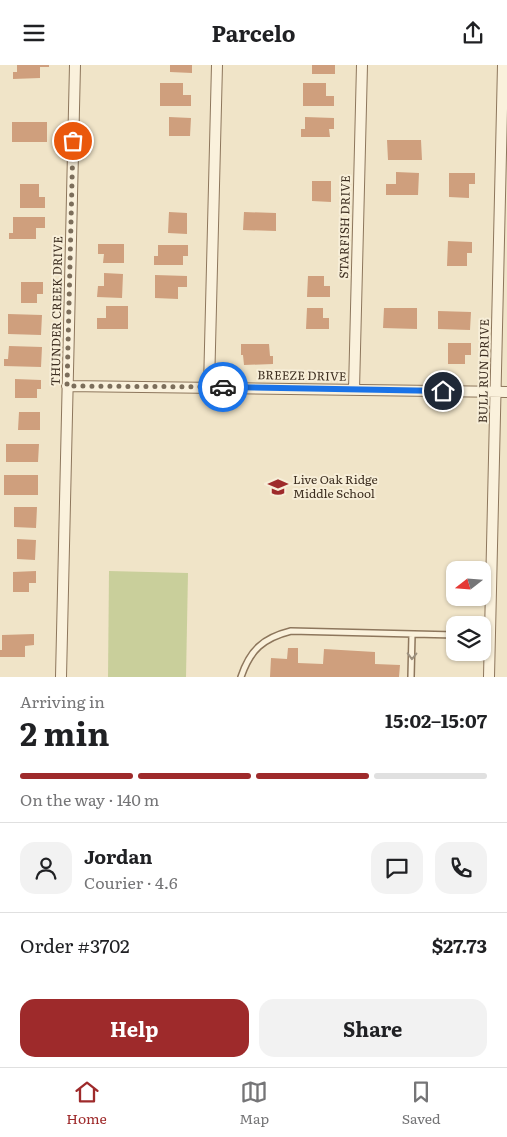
<!DOCTYPE html>
<meta charset="utf-8">
<style>
body{margin:0;font-family:Literata,serif;background:#f2f2f2;color:#202124;height:100vh;display:flex;flex-direction:column;font-size:19px;white-space:nowrap}
*{box-sizing:border-box;margin:0}
p{font-size:16px;color:#757577}
.icon{flex:none;width:28px;height:28px;fill:none;stroke:currentColor;stroke-width:2;stroke-linecap:round;stroke-linejoin:round}
.map{position:relative;height:612px;overflow:hidden}
.details{display:flex;flex-direction:column;background:#fff;flex:1}
.details>*{flex:none}
.needle{width:32px;rotate:253deg}
.tools{position:absolute;left:446px;top:496px;display:grid;gap:10px}
.tools a{display:grid;place-items:center;width:45px;height:45px;border-radius:10px;background:#fff;box-shadow:0 1px 4px #0004;font-size:25px}
.pin{position:absolute;display:grid;place-items:center;width:42px;height:42px;color:#fff;margin:-21px;border:2px solid #fff;border-radius:50%;box-shadow:0 1px 5px #0007}
.courier{position:absolute;display:grid;place-items:center;width:50px;height:50px;margin:-25px;border:4px solid #1a73e8;border-radius:50%;background:#fff;color:#222;box-shadow:0 1px 6px #0007}
.headline em{font-style:normal;font-weight:700}
.headline div{display:flex;flex-direction:column-reverse}
.headline{display:flex;align-items:center;justify-content:space-between;height:85px;padding:0 20px}
h1{font-size:32px;font-weight:700;line-height:38px}
.bar{display:grid;grid-template-columns:repeat(4,1fr);gap:8px 5px;align-content:center;height:60px;padding:0 20px}
.bar i{height:6px;border-radius:4px;background:#e0e0e0}
.bar .on{background:#9e2a2b}
.bar p{grid-column:span 4}
.line{display:flex;align-items:center;gap:12px;padding:0 20px;border-top:1px solid #e0e0e0}
.line div{flex:1}
.round{display:grid;place-items:center;flex:none;width:52px;height:52px;border-radius:15px;background:#f2f2f2}
.primary-button{display:flex;gap:10px;margin-top:auto;padding:10px 20px}
.primary-button a{flex:1;height:58px;border-radius:15px;background:#9e2a2b;color:#fff;font-size:20px;font-weight:700;line-height:58px;text-align:center}
.primary-button a+a{background:#f2f2f2;color:#202124}
header{display:flex;justify-content:space-between;align-items:center;height:65px;padding:0 20px;background:#fff;font-size:22px;font-weight:700}
.menu{display:flex;justify-content:space-around;align-items:center;height:70px;border-top:1px solid #e0e0e0;background:#fff;font-size:14px;color:#757577}
.menu a{display:grid;justify-items:center;gap:2px}
.menu .on{color:#9e2a2b}
.map>svg:first-child{display:block}
.green{fill:#c9cf9b}
.building{fill:#cf9f7d}
.lines{fill:none;stroke-linecap:round;stroke-linejoin:round}
.service-casing{stroke:#8d765c;stroke-width:8}
.minor-casing{stroke:#8d765c;stroke-width:12}
.service{stroke:#faf1dc;stroke-width:5}
.minor{stroke:#faf1dc;stroke-width:10}
.oneway{stroke:#9c907e}
.done{stroke:#7c6e5b;stroke-width:5;stroke-dasharray:0 9}
.route{stroke:#1a73e8;stroke-width:6}
.labels{text-anchor:middle;stroke-width:4;stroke-linejoin:round;paint-order:stroke}
.street-label{font-size:12px;fill:#3d2e20;stroke:#f7eed8}
.poi-label{font-size:12px;fill:#3d2e20;stroke:#f7eed8;text-anchor:start}
</style>
<header><svg class="icon" aria-label="menu" viewBox="0 0 24 24"><path d="M4 6h16M4 12h16M4 18h16"/></svg>Parcelo<svg class="icon" aria-label="share" viewBox="0 0 24 24"><path d="M12 15V3M7 8l5-5 5 5M5 13v7h14v-7"/></svg></header>
<div class="map">
<svg width="507" height="612" viewBox="0 0 507 612">
<rect width="100%" height="100%" fill="#f0e4c8"/>
<path class="green" d="M109,506L188,508L186,612H108Z"/>
<path class="building" d="M17,0H49V2H40V13L13,14V7H17Z
M170,0H192V8L170,7Z
M312,0H335V9H312Z
M160,18H183V30H191V41H160Z
M303,18H326V31H334V41H303Z
M169,52L191,53L190,71H169Z
M305,52L334,53V64H329L330,72H301V64H305Z
M12,57H47V77H12Z
M387,75H421L422,95H388Z
M396,107L419,108L418,130H386V119H396Z
M449,108H475V119H469V133L449,132Z
M312,116H331V137L312,136Z
M20,119H39V132H45V143H20Z
M169,147L187,148V169L168,168Z
M244,147L276,148V166L243,165Z
M13,152H45V163H36V174H9V168H13Z
M448,176L472,177V188H467V201H447Z
M98,179H124V198H103L104,189H98Z
M158,180H188V191H183V200H154V191H158Z
M104,208L123,209L122,233L97,232L98,221H104Z
M155,210L187,211V222H178V234L155,233Z
M308,211H324V221H330V232H307Z
M21,217H43V229H37V238H21Z
M106,241H128V264H97V253H106Z
M307,243H323V253H329V264H306Z
M384,243H417V264L383,263Z
M438,246L471,247L470,265L438,264Z
M8,249L42,250L41,270L8,269Z
M448,278H471V290H465V299H448Z
M241,279H269L270,291H273V299L244,300L243,290H241Z
M9,281L42,282L41,302L4,301V294H8Z
M15,314L41,315V324H37V333H15Z
M19,347H40V365H18Z
M6,379H39L38,397H6Z
M4,410H38V430H4Z
M14,442H37L36,463L14,462Z
M17,474L36,475L35,495L17,494Z
M36,506V518H29V527H13V507Z
M34,569V580L25,581V592H0V585H2V570Z
M288,583H298V598L323,599L324,584L375,587V599L400,600L399,612H270L271,593L287,594Z"/>
<g class="lines">
<defs>
<path id="service" d="M241,612C250,585 263,573 291,566L455,570
M411,612L412,569"/>
<path id="minor" d="M67,321L507,327
M209,322L217,0
M354,325L362,0
M61,612L75,0
M489,612L503,0"/>
</defs>
<use href="#service" class="service-casing"/>
<use href="#minor" class="minor-casing"/>
<use href="#service" class="service"/>
<use href="#minor" class="minor"/>
</g>
<defs><path id="oneway-chevron" d="M-2-3.5L2.5 0L-2 3.5" fill="none" stroke-width="1.6" stroke-linecap="round" stroke-linejoin="round" transform="scale(1.25)"/></defs>
<use class="oneway" href="#oneway-chevron" transform="translate(412 591) rotate(91)"/>
<g class="lines">
<path class="done" d="M73,76L67,321L223,322"/>
<path class="route" d="M223,322L443,326"/>
</g>
<defs>
<symbol id="school-bare" viewBox="-9 -9 18 18"><path d="M0-5L7-2L0 1L-7-2ZM-4 1L0 2.5L4 1V4Q0 6-4 4Z" fill="#9e2a2b" stroke="#f7eed8" stroke-width="2.5" paint-order="stroke"/></symbol>
</defs>
<g fill-rule="evenodd">
<use href="#school-bare" x="264" y="408" width="28" height="28"/>
</g>
<g class="labels">
<g class="street-label">
<text transform="translate(345 162) rotate(-89)" y="4">STARFISH DRIVE</text>
<text transform="translate(57 246) rotate(-89)" y="4">THUNDER CREEK DRIVE</text>
<text transform="translate(484 306) rotate(-89)" y="4">BULL RUN DRIVE</text>
<text transform="translate(302 311) rotate(1)" y="4">BREEZE DRIVE</text>
</g>
<g class="poi-label">
<text x="293" y="419">Live Oak Ridge<tspan x="293" dy="14">Middle School</tspan></text>
</g>
</g>
</svg>
<div class="tools">
<a><svg class="needle" viewBox="-14 -14 28 28"><path d="M0-13l5 13h-10z" fill="#e53935"/><path d="M0 13l5-13h-10z" fill="#757577"/></svg></a>
<a><svg class="icon" aria-label="layers" viewBox="0 0 24 24"><path d="M12 4l9 5-9 5-9-5zM3 14l9 5 9-5"/></svg></a>
</div>
<div class="pin" style="left:73px;top:76px;background:#ea580c"><svg class="icon" aria-label="bag" viewBox="0 0 24 24"><path d="M5 8h14l-1 12H6zM9 8a3 3 0 0 1 6 0"/></svg></div>
<div class="pin" style="left:443px;top:326px;background:#1f2937"><svg class="icon" aria-label="home" viewBox="0 0 24 24"><path d="M3 11l9-7 9 7M6 9v11h12V9"/></svg></div>
<div class="courier" style="left:223px;top:322px"><svg class="icon" aria-label="car" viewBox="0 0 24 24"><path d="M5 17H2v-5l4-1 3-4h7l3 4 3 1v5h-3M9 17h6M6 11h13"/><circle cx="7" cy="17" r="2"/><circle cx="17" cy="17" r="2"/></svg></div>
</div>
<section class="details">
<div class="headline"><div><h1>2 min</h1><p>Arriving in</p></div><em>15:02–15:07</em></div>
<div class="bar"><i class="on"></i><i class="on"></i><i class="on"></i><i></i><p>On the way · 140 m</p></div>
<div class="line" style="height:90px"><a class="round"><svg class="icon" aria-label="person" viewBox="0 0 24 24"><circle cx="12" cy="8" r="4"/><path d="M4 21q1-7 8-7t8 7"/></svg></a><div><b>Jordan</b><p>Courier · 4.6</p></div><a class="round"><svg class="icon" aria-label="chat" viewBox="0 0 24 24"><path d="M4 5h16v11H9l-5 4z"/></svg></a><a class="round"><svg class="icon" aria-label="phone" viewBox="0 0 24 24"><path d="M5 4h4l2 5-3 2q2 4 5 5l2-3 5 2v4C11 20 4 13 5 4z"/></svg></a></div>
<div class="line" style="height:65px"><div>Order #3702</div><b>$27.73</b></div>
<div class="primary-button"><a>Help</a><a>Share</a></div>
</section>
<nav class="menu">
<a class="on"><svg class="icon" aria-label="home" viewBox="0 0 24 24"><path d="M3 11l9-7 9 7M6 9v11h12V9"/></svg>Home</a>
<a><svg class="icon" aria-label="map" viewBox="0 0 24 24"><path d="M3 6l6-2 6 2 6-2v14l-6 2-6-2-6 2zM9 4v14M15 6v14"/></svg>Map</a>
<a><svg class="icon" aria-label="saved" viewBox="0 0 24 24"><path d="M7 4h10v16l-5-4-5 4z"/></svg>Saved</a>
</nav>
